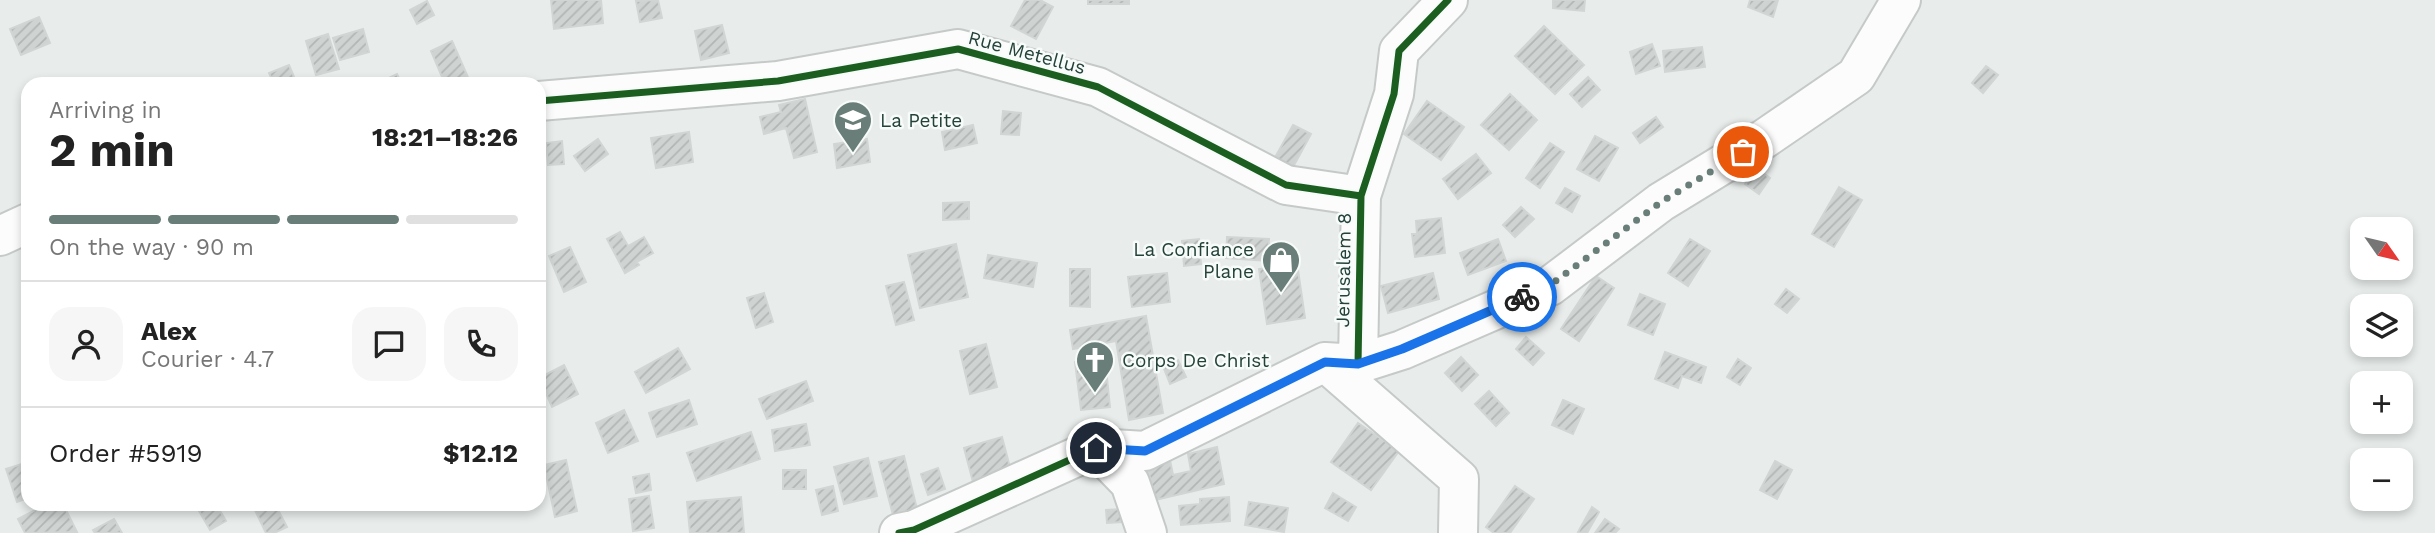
<!DOCTYPE html>
<meta charset="utf-8">
<style>
body{margin:0;font-family:"Work Sans",sans-serif;background:#f6f6f6;color:#222;height:100vh;display:flex;flex-direction:column;font-size:26px;white-space:nowrap}
*{box-sizing:border-box;margin:0}
p{font-size:23px;color:#767676}
.icon{flex:none;width:38px;height:38px;fill:none;stroke:currentColor;stroke-width:2;stroke-linecap:round;stroke-linejoin:round}
.map{position:relative;flex:1;overflow:hidden}
.details{position:absolute;left:21px;top:77px;width:525px;height:434px;display:flex;flex-direction:column;background:#fff;border-radius:21px;box-shadow:0 4px 10px #0003}
.details>*{flex:none}
.needle{width:46px;rotate:124deg}
.fabs{position:absolute;left:2350px;top:217px;display:grid;gap:14px}
.fabs a{display:grid;place-items:center;width:63px;height:63px;border-radius:14px;background:#fff;box-shadow:0 4px 10px #0003;font-size:35px}
.pin{position:absolute;display:grid;place-items:center;width:60px;height:60px;color:#fff;margin:-30px;border:4px solid #fff;border-radius:50%;box-shadow:0 2px 7px #0007}
.courier{position:absolute;display:grid;place-items:center;width:70px;height:70px;margin:-35px;border:5px solid #1a73e8;border-radius:50%;background:#fff;color:#222;box-shadow:0 2px 9px #0007}
.head em{font-style:normal;font-weight:700}
.head div{display:flex;flex-direction:column-reverse}
.head{display:flex;align-items:center;justify-content:space-between;height:119px;padding:0 28px}
h1{font-size:46px;font-weight:700;line-height:52px}
.bar{display:grid;grid-template-columns:repeat(4,1fr);gap:10px 7px;align-content:center;height:84px;padding:0 28px}
.bar i{height:9px;border-radius:5px;background:#e0e0e0}
.bar .on{background:#697e78}
.bar p{grid-column:span 4}
.line{display:flex;align-items:center;gap:18px;padding:0 28px;border-top:2px solid #e0e0e0}
.line div{flex:1}
.round{display:grid;place-items:center;flex:none;width:74px;height:74px;border-radius:21px;background:#f6f6f6}
.map>svg:first-child{display:block}
.building{fill:url(#building-hatch);stroke:#d1d6d4;stroke-width:2}
.lines{fill:none;stroke-linecap:round;stroke-linejoin:round}
.minor-casing{stroke:#c5cac8;stroke-width:42}
.minor{stroke:#fcfcfc;stroke-width:38}
.cycleway-casing{stroke:#f7fbf9;stroke-width:11}
.cycleway{stroke:#1b5e20;stroke-width:7}
.done{stroke:#697e78;stroke-width:7;stroke-dasharray:0 12.6}
.route{stroke:#1a73e8;stroke-width:9}
.labels{text-anchor:middle;stroke-width:5;stroke-linejoin:round;paint-order:stroke}
.street-label{font-size:19px;fill:#24423a;stroke:#f7fbf9}
.poi-label{font-size:19px;fill:#24423a;stroke:#f7fbf9;text-anchor:start}
</style>
<div class="map">
<svg width="2435" height="533" viewBox="0 0 2435 533">
<defs>
<pattern id="building-hatch" width="6" height="6" patternUnits="userSpaceOnUse" patternTransform="scale(1.75)"><rect width="6" height="6" fill="#cfd4d2"/><path d="M-1 1l2-2M0 6l6-6M5 7l2-2" fill="none" stroke="#b2b7b5"/></pattern>
</defs>
<rect width="100%" height="100%" fill="#e8edeb"/>
<path class="building" d="M551,0H601L603,23L554,29Z
M658,0L662,18L640,22L636,1Z
M1025,0H1040L1053,7L1036,39L1011,26Z
M1088,0H1129V4H1088Z
M1553,0H1585L1584,11L1553,8Z
M1750,0H1778L1773,17L1748,7Z
M427,1L434,15L417,24L410,10Z
M39,17L50,43L21,55L10,29Z
M722,25L729,53L701,60L695,31Z
M1544,26L1584,65L1555,94L1515,56Z
M363,29L369,52L340,60L333,38Z
M328,34L339,69L316,75L306,41Z
M452,41L471,84H445L431,51Z
M1652,44L1660,66L1636,74L1630,52Z
M1702,47L1705,67L1665,72L1663,51Z
M289,65L297,84H274L269,73Z
M1986,66L1998,75L1983,93L1972,83Z
M397,74L402,84H376Z
M1588,77L1600,90L1582,107L1570,94Z
M1510,94L1537,120L1509,150L1481,125Z
M805,99L817,152L794,158L786,128L764,134L760,117L781,112L779,105Z
M1427,101L1464,127L1441,160L1404,134Z
M1003,111L1021,113L1019,135L1001,134Z
M1656,117L1663,127L1640,143L1633,133Z
M973,125L977,143L945,150L942,132Z
M1293,125L1311,134L1291,171L1273,161Z
M689,132L693,162L656,168L651,138Z
M1595,136L1618,148L1599,181L1577,169Z
M598,139L608,154L585,171L574,156Z
M867,139L870,162L837,168L834,144Z
M562,141L564,164L548,165L546,143Z
M1550,143L1564,152L1540,188L1526,178Z
M1476,154L1491,173L1458,199L1443,179Z
M1756,168L1770,178L1759,194L1745,184Z
M1839,187L1862,200L1834,247L1812,234Z
M1565,188L1580,196L1572,212L1556,203Z
M969,202V219L943,220V203Z
M1521,207L1534,219L1515,237L1503,225Z
M1441,218L1445,253L1415,257L1412,234H1417L1416,221Z
M620,232L628,246L644,237L653,253L637,262L639,265L625,273L607,239Z
M1227,237L1269,239L1268,261L1226,258Z
M1199,239L1201,264L1184,266L1182,241Z
M1498,239L1506,261L1468,275L1460,253Z
M1690,239L1710,251L1688,286L1668,273Z
M956,244L968,297L920,308L908,255Z
M570,247L586,282L564,292L549,256Z
M988,255L1037,263L1033,287L984,278Z
M1297,263L1305,318L1267,324L1259,269Z
M1070,269H1090V307L1070,306Z
M1167,273L1170,302L1132,307L1128,277Z
M1433,273L1439,299L1388,313L1381,286Z
M1596,276L1614,288L1579,341L1561,329Z
M904,282L914,320L896,325L886,286Z
M1786,289L1799,299L1787,313L1775,304Z
M764,293L773,322L756,328L747,298Z
M1640,294L1665,304L1653,335L1628,325Z
M1146,316L1163,413L1129,420L1116,341L1073,349L1070,330Z
M1526,337L1544,353L1533,365L1516,349Z
M986,344L997,387L970,394L960,351Z
M678,348L690,369L646,393L635,372Z
M1665,352L1706,367L1701,383L1682,376L1678,388L1655,379Z
M1461,357L1478,375L1462,391L1445,373Z
M1105,358L1110,407L1081,410L1075,362Z
M1738,359L1751,368L1740,385L1727,377Z
M1178,360L1186,377L1170,384L1163,366Z
M564,365L578,394L552,407L539,378Z
M806,381L813,401L767,419L759,399Z
M1489,391L1509,413L1496,426L1475,404Z
M689,400L697,424L657,437L649,413Z
M1563,400L1584,409L1573,434L1552,425Z
M624,410L638,441L608,453L596,423Z
M1358,423L1399,451L1371,490L1331,462Z
M806,424L810,445L775,451L772,430Z
M751,432L760,459L697,481L687,453Z
M1002,437L1012,475L974,486L964,448Z
M1217,447L1224,484L1155,500L1147,465L1170,460L1173,475L1191,471L1188,454Z
M904,456L917,509L893,515L879,462Z
M868,458L877,496L844,504L834,467Z
M566,460L577,511L555,517L544,465Z
M1775,461L1792,470L1777,499L1760,490Z
M28,462V498L17,502L6,469Z
M938,468L945,489L928,495L921,474Z
M783,470H806V489H783Z
M649,474L651,490L636,493L633,477Z
M833,486L838,511L822,515L816,490Z
M1515,486L1534,499L1510,533H1494L1486,527Z
M1333,493L1356,507L1348,521L1325,508Z
M649,496L654,528L633,531L629,499Z
M741,497L744,533H690L687,502Z
M1229,497L1230,521L1181,525L1179,506L1200,504V499Z
M1249,502L1288,508L1284,532L1245,525Z
M47,504H63L77,532L25,533L18,519Z
M195,504H216L226,521L210,530Z
M252,504H275L287,527L274,533H266Z
M1592,507L1599,512L1587,533H1580L1578,532Z
M1122,509L1123,522L1107,523L1106,510Z
M114,519L122,533H95L93,530Z
M1605,519L1619,529L1615,533H1595Z"/>
<g class="lines">
<defs>
<path id="minor" d="M539,101L778,81L958,49L1098,87L1286,185L1361,196
M0,236L28,223
M1325,362L1459,479L1458,533
M1358,364L1402,350L1550,286L1661,202L1764,139L1856,76L1901,0
M1096,448L1130,483L1147,533
M899,533L914,530L1096,448L1145,451L1325,362L1358,364L1361,196L1394,94L1399,51L1448,0"/>
</defs>
<use href="#minor" class="minor-casing"/>
<use href="#minor" class="minor"/>
<defs>
<path id="cycleway" d="M539,101L778,81L958,49L1098,87L1286,185L1361,196
M899,533L914,530L1096,448L1145,451L1325,362L1358,364L1361,196L1394,94L1399,51L1448,0"/>
</defs>
<use href="#cycleway" class="cycleway-casing"/>
<use href="#cycleway" class="cycleway"/>
</g>
<g class="lines">
<path class="done" d="M1522,297L1549,286L1661,202L1743,152"/>
<path class="route" d="M1096,448L1145,451L1325,362L1358,364L1402,349L1522,297"/>
</g>
<defs>
<symbol id="school-pin" viewBox="-11 -11 22 30"><path d="M0 17L-7.5 6A9.5 9.5 0 1 1 7.5 6Z" fill="#697e78" stroke="#f7fbf9"/><path d="M0-5L7-2L0 1L-7-2ZM-4 1L0 2.5L4 1V4Q0 6-4 4Z" fill="#fff"/></symbol>
<symbol id="shop-pin" viewBox="-11 -11 22 30"><path d="M0 17L-7.5 6A9.5 9.5 0 1 1 7.5 6Z" fill="#697e78" stroke="#f7fbf9"/><path d="M-5-2.5h2.3a2.7 3.5 0 0 1 5.4 0H5L5.5 6h-11ZM-1.5-2.5h3a1.5 2.3 0 0 0-3 0Z" fill="#fff"/></symbol>
<symbol id="church-pin" viewBox="-11 -11 22 30"><path d="M0 17L-7.5 6A9.5 9.5 0 1 1 7.5 6Z" fill="#697e78" stroke="#f7fbf9"/><path d="M-1.2-6h2.4v3.5h3.3v2.4h-3.3V6h-2.4V-.1h-3.3v-2.4h3.3Z" fill="#fff"/></symbol>
</defs>
<g fill-rule="evenodd">
<use href="#school-pin" x="831" y="98" width="44" height="60"/>
<use href="#shop-pin" x="1259" y="238" width="44" height="60"/>
<use href="#church-pin" x="1073" y="338" width="44" height="60"/>
</g>
<g class="labels">
<g class="street-label">
<text transform="translate(1027 52) rotate(15)" y="7">Rue Metellus</text>
<text transform="translate(1343 270) rotate(-89)" y="7">Jerusalem 8</text>
</g>
<g class="poi-label">
<text x="880" y="127">La Petite</text>
<text x="1254" y="256" text-anchor="end">La Confiance<tspan x="1254" dy="22">Plane</tspan></text>
<text x="1122" y="367">Corps De Christ</text>
</g>
</g>
</svg>
<div class="fabs">
<a><svg class="needle" viewBox="-14 -14 28 28"><path d="M0-13l5 13h-10z" fill="#e53935"/><path d="M0 13l5-13h-10z" fill="#767676"/></svg></a>
<a><svg class="icon" aria-label="layers" viewBox="0 0 24 24"><path d="M12 4l9 5-9 5-9-5zM3 14l9 5 9-5"/></svg></a>
<a>+</a>
<a>−</a>
</div>
<div class="pin" style="left:1743px;top:152px;background:#ea580c"><svg class="icon" aria-label="bag" viewBox="0 0 24 24"><path d="M5 8h14l-1 12H6zM9 8a3 3 0 0 1 6 0"/></svg></div>
<div class="pin" style="left:1096px;top:448px;background:#1f2937"><svg class="icon" aria-label="home" viewBox="0 0 24 24"><path d="M3 11l9-7 9 7M6 9v11h12V9"/></svg></div>
<div class="courier" style="left:1522px;top:297px"><svg class="icon" aria-label="bike" viewBox="0 0 24 24"><circle cx="6" cy="16" r="4"/><circle cx="18" cy="16" r="4"/><path d="M6 16l4-8h5l3 8M10 8l3 8H6M13 5h3"/></svg></div>
<section class="details">
<div class="head"><div><h1>2 min</h1><p>Arriving in</p></div><em>18:21–18:26</em></div>
<div class="bar"><i class="on"></i><i class="on"></i><i class="on"></i><i></i><p>On the way · 90 m</p></div>
<div class="line" style="height:126px"><a class="round"><svg class="icon" aria-label="person" viewBox="0 0 24 24"><circle cx="12" cy="8" r="4"/><path d="M4 21q1-7 8-7t8 7"/></svg></a><div><b>Alex</b><p>Courier · 4.7</p></div><a class="round"><svg class="icon" aria-label="chat" viewBox="0 0 24 24"><path d="M4 5h16v11H9l-5 4z"/></svg></a><a class="round"><svg class="icon" aria-label="phone" viewBox="0 0 24 24"><path d="M5 4h4l2 5-3 2q2 4 5 5l2-3 5 2v4C11 20 4 13 5 4z"/></svg></a></div>
<div class="line" style="height:91px"><div>Order #5919</div><b>$12.12</b></div>
</section>
</div>
